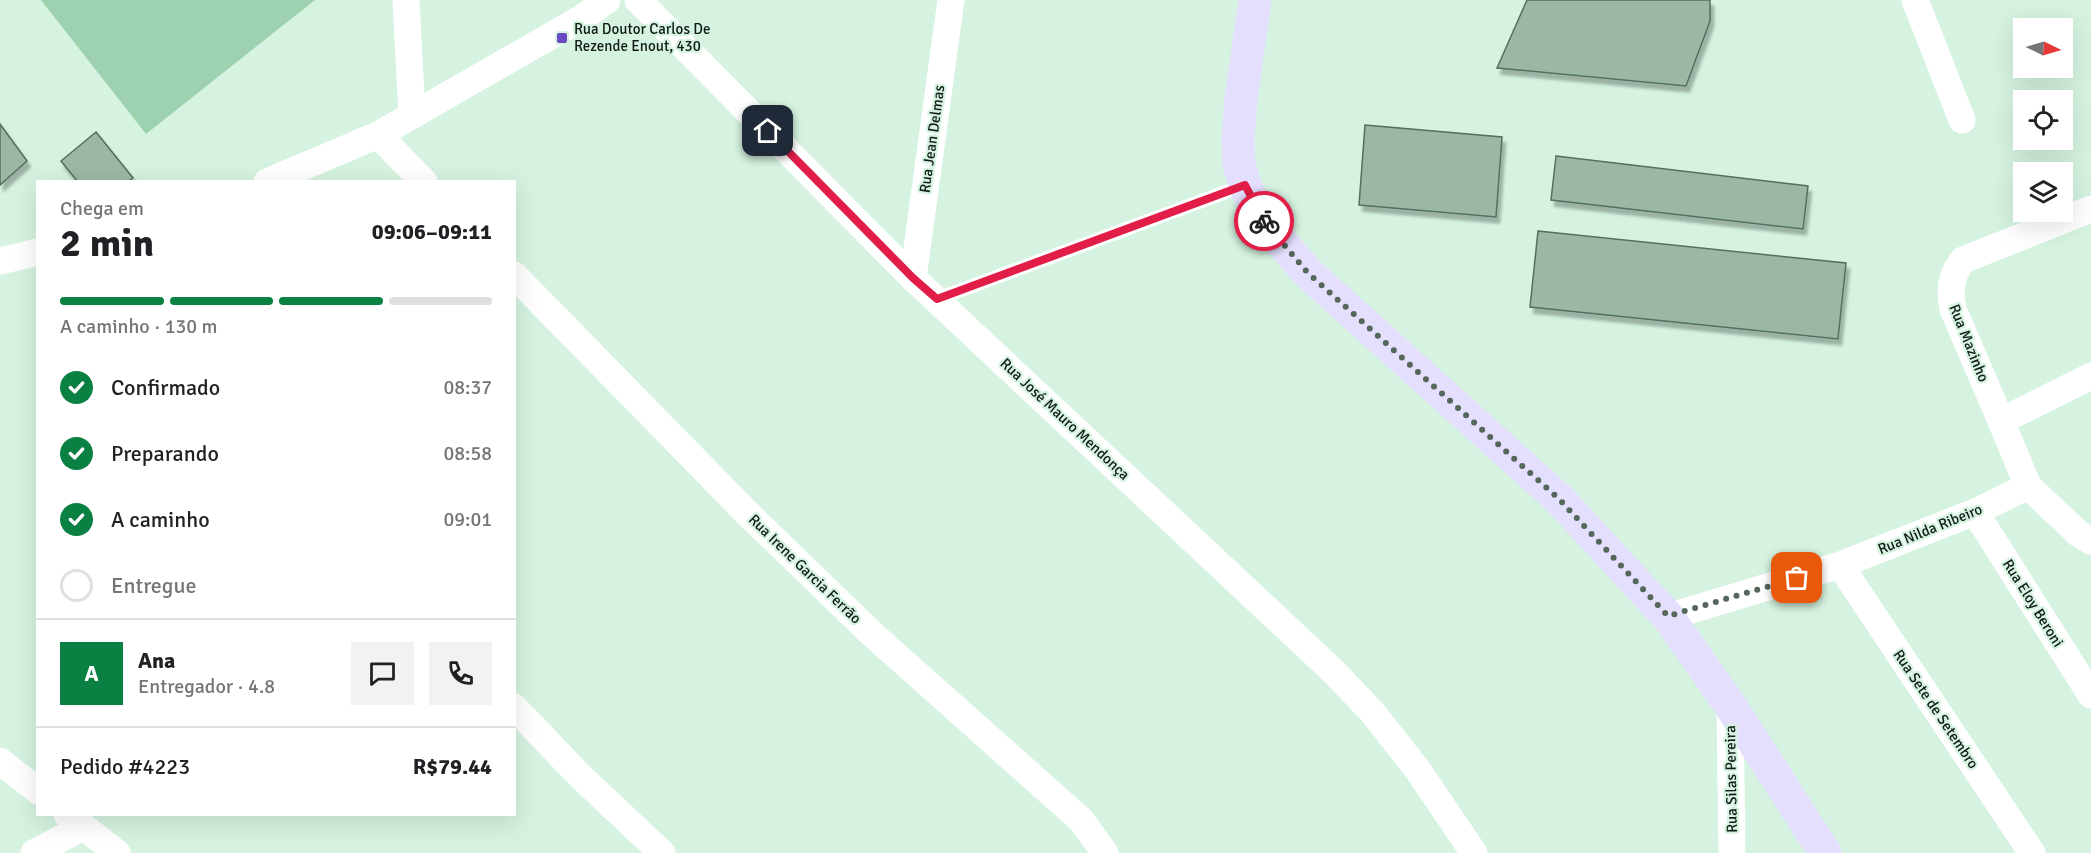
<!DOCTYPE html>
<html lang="pt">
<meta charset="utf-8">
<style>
body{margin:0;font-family:Signika,sans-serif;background:#f2f2f2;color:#202124;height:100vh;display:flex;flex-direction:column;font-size:22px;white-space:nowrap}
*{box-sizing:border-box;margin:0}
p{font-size:20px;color:#757577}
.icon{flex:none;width:33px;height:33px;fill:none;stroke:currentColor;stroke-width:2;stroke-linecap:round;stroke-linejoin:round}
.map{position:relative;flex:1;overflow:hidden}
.side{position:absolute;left:36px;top:180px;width:480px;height:636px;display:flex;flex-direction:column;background:#fff;border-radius:0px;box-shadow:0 6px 24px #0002}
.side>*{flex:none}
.needle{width:39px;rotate:95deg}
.fabs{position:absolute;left:2013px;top:18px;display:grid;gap:12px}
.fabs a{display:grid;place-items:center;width:60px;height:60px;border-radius:0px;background:#fff;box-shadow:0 6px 24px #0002;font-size:30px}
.pin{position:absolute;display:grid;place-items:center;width:51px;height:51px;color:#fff;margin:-26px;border-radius:12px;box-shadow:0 3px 9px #0006}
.courier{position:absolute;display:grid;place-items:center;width:60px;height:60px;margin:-30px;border:4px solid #e11d48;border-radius:50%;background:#fff;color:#222;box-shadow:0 2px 8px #0007}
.head em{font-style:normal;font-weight:800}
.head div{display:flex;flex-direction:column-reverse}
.head{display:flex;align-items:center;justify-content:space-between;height:102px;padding:0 24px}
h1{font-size:39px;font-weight:800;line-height:45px}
.bar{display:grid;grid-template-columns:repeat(4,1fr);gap:9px 6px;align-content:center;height:72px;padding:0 24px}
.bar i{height:8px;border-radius:4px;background:#e0e0e0}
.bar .on{background:#0b8043}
.bar p{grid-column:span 4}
.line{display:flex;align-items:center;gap:15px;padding:0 24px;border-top:2px solid #e0e0e0}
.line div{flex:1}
.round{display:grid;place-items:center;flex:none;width:63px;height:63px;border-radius:0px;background:#f2f2f2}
ol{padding:0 24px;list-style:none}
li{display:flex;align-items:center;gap:18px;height:66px}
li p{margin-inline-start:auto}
li .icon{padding:6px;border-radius:50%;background:#0b8043;color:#fff;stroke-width:4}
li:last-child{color:#757577}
li i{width:33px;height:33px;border:3px solid #e0e0e0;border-radius:50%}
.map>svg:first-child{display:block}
.green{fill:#9dd1b0}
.building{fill:#9bb8a5;stroke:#546f5e;stroke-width:1.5;filter:url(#shadow)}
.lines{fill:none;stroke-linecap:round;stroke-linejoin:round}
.service{stroke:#fff;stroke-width:14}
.minor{stroke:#fff;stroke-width:27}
.secondary{stroke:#e4dffc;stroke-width:33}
.done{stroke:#55675b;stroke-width:6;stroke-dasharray:0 10.8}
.route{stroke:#e11d48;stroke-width:8}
.poi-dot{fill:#694ac3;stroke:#d5f3e0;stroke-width:2}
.labels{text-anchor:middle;stroke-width:4.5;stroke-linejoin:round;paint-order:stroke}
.poi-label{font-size:15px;fill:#101b14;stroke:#d5f3e0;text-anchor:start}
.street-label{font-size:15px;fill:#101b14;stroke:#d5f3e0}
</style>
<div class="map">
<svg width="2091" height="853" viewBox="0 0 2091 853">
<defs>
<filter id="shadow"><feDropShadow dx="3.5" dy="6" stdDeviation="1.5" flood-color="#0004"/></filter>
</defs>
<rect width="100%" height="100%" fill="#d5f3e0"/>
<path class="green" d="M41,0H315L146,134Z"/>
<path class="building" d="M1527,0H1710V21L1686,86L1497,68Z
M0,124L27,161L0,185Z
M1365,125L1502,137L1496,217L1359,205Z
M96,132L133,178L128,182H78L61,161Z
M1556,156L1808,186L1803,229L1551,200Z
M1538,231L1846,263L1838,339L1530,307Z"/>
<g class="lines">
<path class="service" d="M937,299L1245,185"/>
<path class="minor" d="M406,0L412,116
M638,0L913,278L1334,672L1373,713L1417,769L1474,853
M1915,0L1962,120
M378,135L424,182
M267,182L378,135L582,18L607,0
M0,261L38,252
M514,275L746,512L872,634L1081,820L1105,853
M913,278L951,0
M2001,421L1953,309C1949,291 1951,274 1963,260L2091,209
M2028,486L2079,534L2091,541
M1975,512L2091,695
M1840,565L2032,853
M1668,617L1840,565L1975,512L2028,486L2001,421L2091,376
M1730,705L1732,853
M514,707L579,775L662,853
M0,761L38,791
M67,814L117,853
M34,853L83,827"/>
<path class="secondary" d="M1255,0L1241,98L1238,140L1239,164L1245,185L1260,217L1307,272L1559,499L1668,617L1730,705L1825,853"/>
</g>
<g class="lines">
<path class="done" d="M1264,221L1307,272L1559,499L1668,616L1797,578"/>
<path class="route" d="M768,131L913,278L937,299L1245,185L1264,221"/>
</g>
<rect class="poi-dot" x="556" y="32" width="12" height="12" rx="3"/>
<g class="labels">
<g class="poi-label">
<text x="574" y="34">Rua Doutor Carlos De<tspan x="574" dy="17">Rezende Enout, 430</tspan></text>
</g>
<g class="street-label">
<text transform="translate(932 139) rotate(-82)" y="5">Rua Jean Delmas</text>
<text transform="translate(1969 343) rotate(68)" y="5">Rua Mazinho</text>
<text transform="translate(1065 419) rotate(43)" y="5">Rua José Mauro Mendonça</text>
<text transform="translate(1930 529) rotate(-22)" y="5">Rua Nilda Ribeiro</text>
<text transform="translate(805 569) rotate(44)" y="5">Rua Irene Garcia Ferrão</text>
<text transform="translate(2033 603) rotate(58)" y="5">Rua Eloy Beroni</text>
<text transform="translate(1936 709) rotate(56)" y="5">Rua Sete de Setembro</text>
<text transform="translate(1731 779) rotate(-91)" y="5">Rua Silas Pereira</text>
</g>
</g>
</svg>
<div class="fabs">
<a><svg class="needle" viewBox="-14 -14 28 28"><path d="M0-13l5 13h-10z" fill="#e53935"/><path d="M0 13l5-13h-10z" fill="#757577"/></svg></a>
<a><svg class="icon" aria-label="locate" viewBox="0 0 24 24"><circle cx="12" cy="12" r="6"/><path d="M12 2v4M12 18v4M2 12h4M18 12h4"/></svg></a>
<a><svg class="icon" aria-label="layers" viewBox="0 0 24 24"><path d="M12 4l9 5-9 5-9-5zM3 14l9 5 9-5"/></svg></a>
</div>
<div class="pin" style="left:1797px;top:578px;background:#ea580c"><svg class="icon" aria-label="bag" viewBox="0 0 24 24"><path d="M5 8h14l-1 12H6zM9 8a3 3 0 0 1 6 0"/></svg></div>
<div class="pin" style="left:768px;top:131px;background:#1f2937"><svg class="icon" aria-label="home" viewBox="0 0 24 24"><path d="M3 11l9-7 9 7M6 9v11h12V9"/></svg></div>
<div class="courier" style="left:1264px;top:221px"><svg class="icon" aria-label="bike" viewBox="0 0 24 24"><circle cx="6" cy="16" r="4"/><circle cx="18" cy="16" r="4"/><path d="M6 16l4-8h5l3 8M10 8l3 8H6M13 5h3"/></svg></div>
<section class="side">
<div class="head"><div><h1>2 min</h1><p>Chega em</p></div><em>09:06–09:11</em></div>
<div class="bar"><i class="on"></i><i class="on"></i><i class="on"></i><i></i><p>A caminho · 130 m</p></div>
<ol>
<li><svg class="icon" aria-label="check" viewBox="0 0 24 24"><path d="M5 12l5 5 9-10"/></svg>Confirmado<p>08:37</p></li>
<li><svg class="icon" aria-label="check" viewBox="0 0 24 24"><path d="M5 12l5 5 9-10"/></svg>Preparando<p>08:58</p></li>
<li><svg class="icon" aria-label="check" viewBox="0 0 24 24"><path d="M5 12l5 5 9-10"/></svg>A caminho<p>09:01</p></li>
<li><i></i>Entregue</li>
</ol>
<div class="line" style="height:108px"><b class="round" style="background:#0b8043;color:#fff">A</b><div><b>Ana</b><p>Entregador · 4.8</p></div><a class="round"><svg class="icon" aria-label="chat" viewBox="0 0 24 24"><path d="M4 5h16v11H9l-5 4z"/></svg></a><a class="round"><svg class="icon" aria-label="phone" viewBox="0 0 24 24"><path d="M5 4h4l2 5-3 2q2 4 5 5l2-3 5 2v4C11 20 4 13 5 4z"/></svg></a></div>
<div class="line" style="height:78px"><div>Pedido #4223</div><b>R$79.44</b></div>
</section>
</div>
